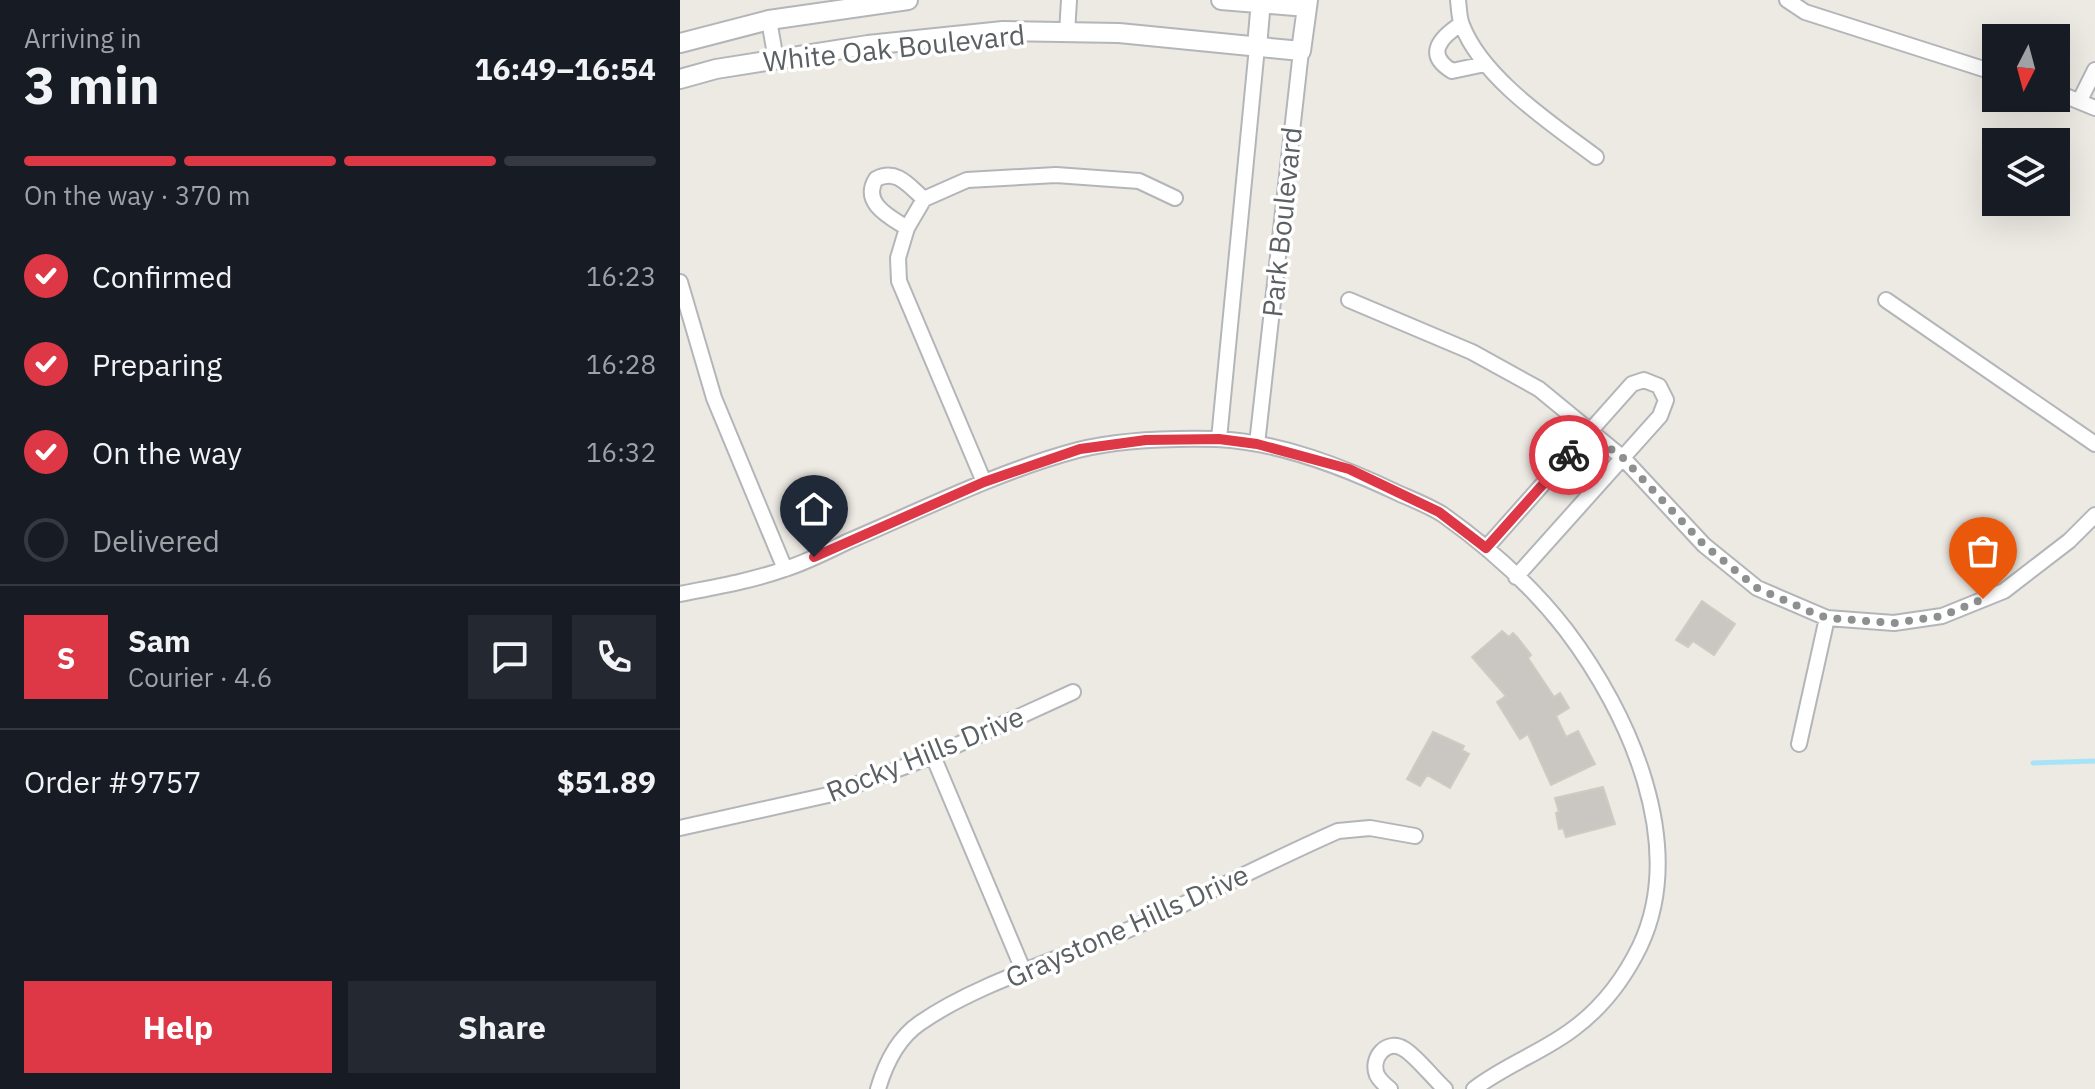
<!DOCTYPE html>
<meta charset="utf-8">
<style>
body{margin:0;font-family:"IBM Plex Sans",sans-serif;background:#242831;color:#f1f3f6;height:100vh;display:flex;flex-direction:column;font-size:30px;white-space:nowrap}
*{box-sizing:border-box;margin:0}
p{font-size:26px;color:#9ea1a6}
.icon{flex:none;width:44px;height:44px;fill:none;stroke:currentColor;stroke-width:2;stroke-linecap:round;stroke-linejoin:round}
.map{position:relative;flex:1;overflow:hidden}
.details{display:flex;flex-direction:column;background:#171b24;width:680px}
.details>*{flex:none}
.needle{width:52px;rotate:186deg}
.tools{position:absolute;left:1302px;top:24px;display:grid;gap:16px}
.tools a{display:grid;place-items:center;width:88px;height:88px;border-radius:0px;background:#171b24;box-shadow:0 8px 32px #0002;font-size:40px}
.pin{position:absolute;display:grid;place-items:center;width:68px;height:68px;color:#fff;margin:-82px -34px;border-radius:50% 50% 50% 0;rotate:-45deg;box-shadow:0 0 8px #0007}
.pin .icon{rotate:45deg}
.courier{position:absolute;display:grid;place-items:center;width:80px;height:80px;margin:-40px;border:6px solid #de3847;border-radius:50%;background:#fff;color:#222;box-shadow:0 2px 10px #0007}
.head em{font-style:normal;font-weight:800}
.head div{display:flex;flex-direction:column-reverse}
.head{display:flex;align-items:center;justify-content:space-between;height:136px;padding:0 24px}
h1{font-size:52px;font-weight:800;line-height:60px}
.bar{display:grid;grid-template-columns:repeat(4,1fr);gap:12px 8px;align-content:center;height:96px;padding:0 24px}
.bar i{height:10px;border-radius:6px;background:#363941}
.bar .on{background:#de3847}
.bar p{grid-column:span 4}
.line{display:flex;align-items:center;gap:20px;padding:0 24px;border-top:2px solid #363941}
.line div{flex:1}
.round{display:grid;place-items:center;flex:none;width:84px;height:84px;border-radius:0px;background:#242831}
ol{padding:0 24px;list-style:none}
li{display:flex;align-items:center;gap:24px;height:88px}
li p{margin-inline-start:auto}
li .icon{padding:8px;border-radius:50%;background:#de3847;color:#fff;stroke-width:4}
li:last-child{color:#9ea1a6}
li i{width:44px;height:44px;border:4px solid #363941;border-radius:50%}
.button{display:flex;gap:16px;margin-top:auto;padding:16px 24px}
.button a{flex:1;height:92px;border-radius:0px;background:#de3847;color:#fff;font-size:32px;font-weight:800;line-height:92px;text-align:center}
.button a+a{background:#242831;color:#f1f3f6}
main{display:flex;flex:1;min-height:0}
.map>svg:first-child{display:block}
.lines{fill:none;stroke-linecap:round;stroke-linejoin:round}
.stream{stroke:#a6e3f9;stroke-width:5}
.building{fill:#cac6c2;stroke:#d1cac2;stroke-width:2}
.minor-casing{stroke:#b3b6b9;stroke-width:18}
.tertiary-casing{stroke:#b3b6b9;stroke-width:22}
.minor{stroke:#fff;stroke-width:14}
.tertiary{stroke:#fff;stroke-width:18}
.done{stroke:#8e9090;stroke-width:8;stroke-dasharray:0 14.4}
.route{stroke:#de3847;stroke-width:10}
.labels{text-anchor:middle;stroke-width:7;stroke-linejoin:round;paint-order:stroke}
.street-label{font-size:28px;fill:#5b6063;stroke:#fff}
</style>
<main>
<section class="details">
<div class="head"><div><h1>3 min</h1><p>Arriving in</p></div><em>16:49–16:54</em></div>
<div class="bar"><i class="on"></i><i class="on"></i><i class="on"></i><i></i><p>On the way · 370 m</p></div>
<ol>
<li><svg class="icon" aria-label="check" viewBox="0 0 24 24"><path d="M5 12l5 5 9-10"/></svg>Confirmed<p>16:23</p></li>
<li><svg class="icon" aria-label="check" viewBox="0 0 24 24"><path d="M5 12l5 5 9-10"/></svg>Preparing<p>16:28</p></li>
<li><svg class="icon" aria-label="check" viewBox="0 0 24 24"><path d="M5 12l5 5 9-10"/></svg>On the way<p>16:32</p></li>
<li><i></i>Delivered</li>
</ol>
<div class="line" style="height:144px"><b class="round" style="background:#de3847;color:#fff">S</b><div><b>Sam</b><p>Courier · 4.6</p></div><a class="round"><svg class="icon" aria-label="chat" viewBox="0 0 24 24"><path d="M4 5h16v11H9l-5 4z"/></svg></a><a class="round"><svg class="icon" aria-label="phone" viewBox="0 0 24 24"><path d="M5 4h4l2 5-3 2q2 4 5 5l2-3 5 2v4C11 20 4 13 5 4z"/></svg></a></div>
<div class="line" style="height:104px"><div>Order #9757</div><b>$51.89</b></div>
<div class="button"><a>Help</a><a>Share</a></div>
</section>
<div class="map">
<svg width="1415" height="1089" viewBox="0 0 1415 1089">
<rect width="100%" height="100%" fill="#ede9e3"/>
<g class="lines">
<path class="stream" d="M1353,763L1415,761"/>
</g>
<path class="building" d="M1022,601L1055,624L1034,655L1013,641L1008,647L996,640Z
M822,631L829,637L833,633L837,637L851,655L848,658L874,697L880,693L889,708L876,716L886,737L898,731L915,764L871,785L848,734L840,739L817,702L826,696L792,657Z
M753,732L784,746L782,750L789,754L770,788L747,775L740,786L727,779Z
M923,787L935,824L886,837L883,828L879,829L876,813L879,812L875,798Z"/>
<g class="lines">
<defs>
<path id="minor" d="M778,0C779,8 779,18 782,25C802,78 872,124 916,157
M1107,0L1125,12L1316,73
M89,20L96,60
M781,24C761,37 744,54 772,71L805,64
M387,33L389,0
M1376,92L1415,108
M1400,100L1415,70
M227,228C210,217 181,203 196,179C217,168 229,186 244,199
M0,282L34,398L105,569
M669,300L792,352L859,389L943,458L1024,545L1077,588L1147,618L1214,623L1262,616L1324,591L1389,541L1415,515
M1206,300L1415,444
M539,439L577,47
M577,444L621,51
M304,482L219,281L218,258L227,228L244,199L287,180L376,175L459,181L495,198
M806,548L952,384L964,380L979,386L986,400L980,416L836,577
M0,594C35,587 71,581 105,569C127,562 148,551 169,541C244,509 319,471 398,450C442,439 492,438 537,439C600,442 664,467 720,494C734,500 749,506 762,514C807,546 852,586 886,630C949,713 1008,844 960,946C944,979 923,1007 893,1029C863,1052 825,1065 794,1089
M1119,744L1147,618
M253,756L344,972
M0,828L148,795L253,756L393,692
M198,1089C205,1065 218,1038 240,1023C296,984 378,960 441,933C514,901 585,863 658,831L690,828L735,836
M710,1089C705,1085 700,1081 697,1075C690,1058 707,1038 724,1049C735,1055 754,1079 765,1089"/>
<path id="tertiary" d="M541,0L627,7
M0,43L89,20L228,0
M577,47L581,0
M0,79L36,69L188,45L323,31L439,33L621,51L628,0"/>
</defs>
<use href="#minor" class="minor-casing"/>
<use href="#tertiary" class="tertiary-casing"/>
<use href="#minor" class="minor"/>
<use href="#tertiary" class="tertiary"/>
</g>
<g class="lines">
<path class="done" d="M889,455L909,433L943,458L1024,545L1077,588L1131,612L1147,618L1214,623L1262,616L1303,599"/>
<path class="route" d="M134,557L304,482L400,449L466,440L539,439L577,444L669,469L759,512L806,548L889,455"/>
</g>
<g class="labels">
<g class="street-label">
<text transform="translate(214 48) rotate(-6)" y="10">White Oak Boulevard</text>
<text transform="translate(602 222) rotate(-84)" y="10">Park Boulevard</text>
<text transform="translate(245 754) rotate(-22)" y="10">Rocky Hills Drive</text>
<text transform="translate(447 926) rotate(-24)" y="10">Graystone Hills Drive</text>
</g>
</g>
</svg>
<div class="tools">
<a><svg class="needle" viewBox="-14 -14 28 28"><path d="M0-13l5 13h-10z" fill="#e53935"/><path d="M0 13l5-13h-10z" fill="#9ea1a6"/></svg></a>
<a><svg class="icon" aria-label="layers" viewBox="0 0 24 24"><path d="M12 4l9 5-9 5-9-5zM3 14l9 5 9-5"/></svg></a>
</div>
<div class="pin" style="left:1303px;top:599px;background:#ea580c"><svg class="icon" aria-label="bag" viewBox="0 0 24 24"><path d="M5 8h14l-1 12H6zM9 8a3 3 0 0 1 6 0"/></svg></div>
<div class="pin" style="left:134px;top:557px;background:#1f2937"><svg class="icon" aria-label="home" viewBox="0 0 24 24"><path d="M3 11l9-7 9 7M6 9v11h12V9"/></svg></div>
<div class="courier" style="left:889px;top:455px"><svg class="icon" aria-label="bike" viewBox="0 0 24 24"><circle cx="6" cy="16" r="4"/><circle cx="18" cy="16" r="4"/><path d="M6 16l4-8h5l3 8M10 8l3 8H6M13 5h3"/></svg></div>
</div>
</main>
